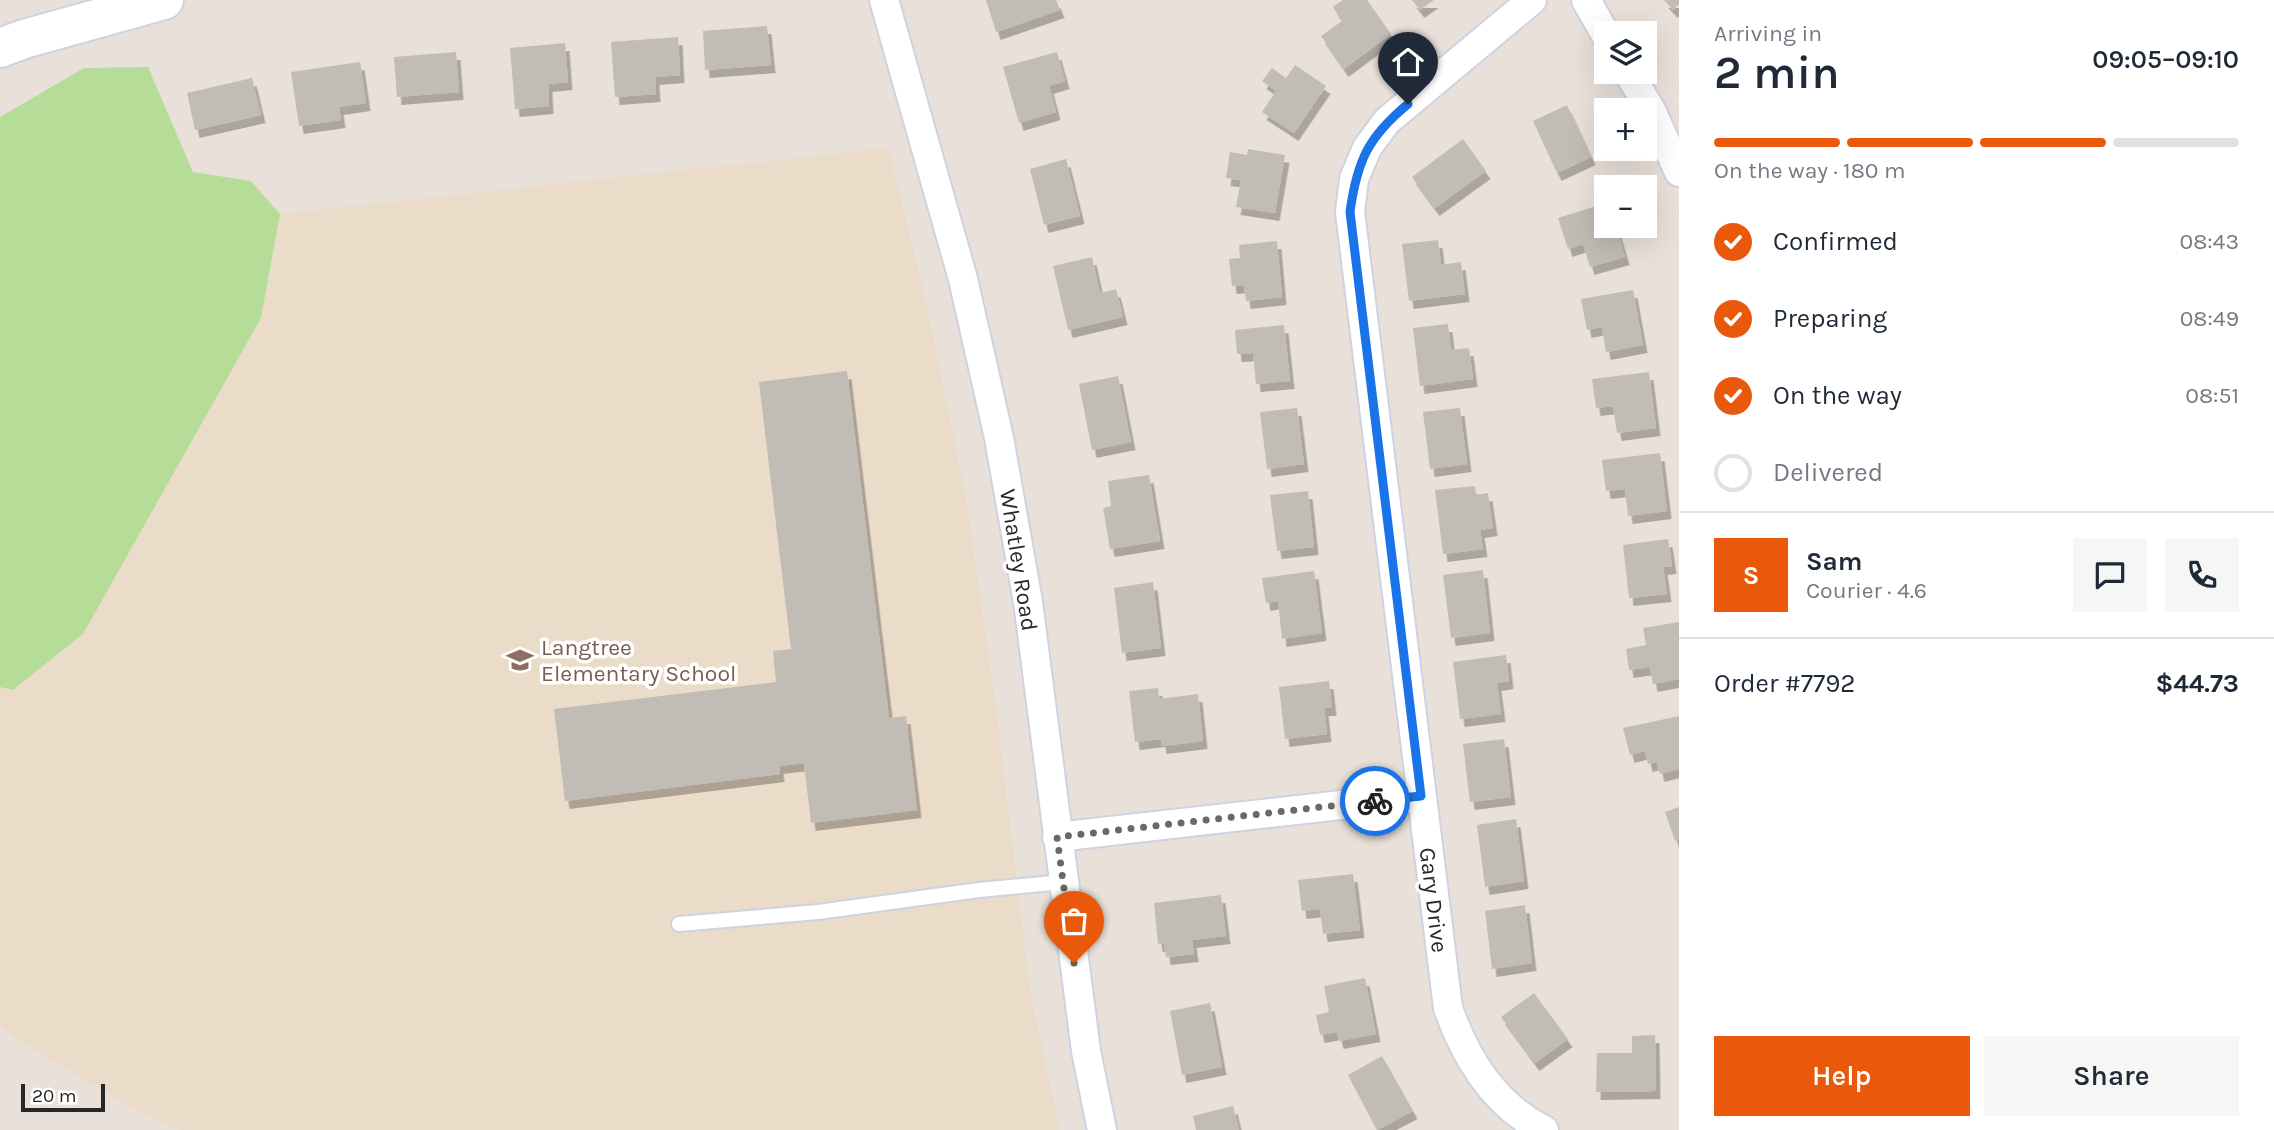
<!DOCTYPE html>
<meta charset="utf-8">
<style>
body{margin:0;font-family:Karla,sans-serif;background:#f6f6f7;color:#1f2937;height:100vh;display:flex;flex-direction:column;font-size:26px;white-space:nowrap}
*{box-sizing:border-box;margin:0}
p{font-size:23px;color:#747a83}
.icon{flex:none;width:38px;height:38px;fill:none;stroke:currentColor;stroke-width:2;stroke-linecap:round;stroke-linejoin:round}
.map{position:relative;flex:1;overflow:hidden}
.side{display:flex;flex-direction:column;background:#fff;width:595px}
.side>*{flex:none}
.buttons{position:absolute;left:1594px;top:21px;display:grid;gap:14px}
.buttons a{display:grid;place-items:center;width:63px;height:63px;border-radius:0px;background:#fff;box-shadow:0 7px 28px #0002;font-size:35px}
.scale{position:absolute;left:21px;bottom:18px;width:84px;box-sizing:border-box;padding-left:7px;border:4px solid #272727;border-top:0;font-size:19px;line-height:24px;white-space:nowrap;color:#272727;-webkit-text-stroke:5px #fff;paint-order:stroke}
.pin{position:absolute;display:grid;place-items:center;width:60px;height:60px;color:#fff;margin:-72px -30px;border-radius:50% 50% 50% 0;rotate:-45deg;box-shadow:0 0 7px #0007}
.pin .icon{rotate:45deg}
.courier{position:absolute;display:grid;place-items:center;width:70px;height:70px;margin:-35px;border:5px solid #1a73e8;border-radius:50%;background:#fff;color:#222;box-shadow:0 2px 9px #0007}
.overview em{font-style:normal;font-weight:600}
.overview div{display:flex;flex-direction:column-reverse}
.overview{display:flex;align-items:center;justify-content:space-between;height:119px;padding:0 35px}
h1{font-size:46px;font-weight:600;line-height:52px}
.bar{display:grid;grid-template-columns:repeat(4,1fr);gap:10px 7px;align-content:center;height:84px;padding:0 35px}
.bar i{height:9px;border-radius:5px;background:#e0e1e3}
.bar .active{background:#ea580c}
.bar p{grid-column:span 4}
.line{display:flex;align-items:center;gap:18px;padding:0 35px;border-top:2px solid #e0e1e3}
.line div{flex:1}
.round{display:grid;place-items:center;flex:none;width:74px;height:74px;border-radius:0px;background:#f6f6f7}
ol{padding:0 35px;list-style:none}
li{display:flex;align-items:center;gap:21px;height:77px}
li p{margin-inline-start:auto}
li .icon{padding:7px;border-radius:50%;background:#ea580c;color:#fff;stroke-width:4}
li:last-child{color:#747a83}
li i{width:38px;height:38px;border:4px solid #e0e1e3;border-radius:50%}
.action{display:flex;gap:14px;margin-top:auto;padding:14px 35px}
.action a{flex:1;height:80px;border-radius:0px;background:#ea580c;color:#fff;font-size:28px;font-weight:600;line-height:80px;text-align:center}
.action a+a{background:#f6f6f7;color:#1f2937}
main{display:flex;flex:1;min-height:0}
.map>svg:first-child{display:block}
.education{fill:#eadcc9}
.green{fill:#b5dd98}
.building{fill:#c1bcb5;filter:url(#shadow)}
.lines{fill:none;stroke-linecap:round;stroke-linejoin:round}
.lane-casing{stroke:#ced3df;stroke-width:18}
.street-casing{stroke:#ced3df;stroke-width:32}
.secondary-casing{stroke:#ced3df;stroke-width:42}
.lane{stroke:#fff;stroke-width:14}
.street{stroke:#fff;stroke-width:28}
.secondary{stroke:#fff;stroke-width:38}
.done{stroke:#6b6865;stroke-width:7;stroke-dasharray:0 12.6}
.route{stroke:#1a73e8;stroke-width:9}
.labels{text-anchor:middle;stroke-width:7;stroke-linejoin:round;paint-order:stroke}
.street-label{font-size:23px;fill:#272727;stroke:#fff}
.education-label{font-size:23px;fill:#785e54;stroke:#fff;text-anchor:start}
</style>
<main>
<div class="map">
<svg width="1679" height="1130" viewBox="0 0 1679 1130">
<defs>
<filter id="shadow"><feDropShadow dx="4.5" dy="8" stdDeviation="0" flood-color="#0004"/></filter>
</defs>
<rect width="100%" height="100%" fill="#e9e0d9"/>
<path class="education" d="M889,148L927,307L967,504L997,715L1030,992L1060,1130H180L139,1112L23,1043L0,1025V687L13,690L261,318L280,214Z"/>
<path class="green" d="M148,67L193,172L251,181L280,214L261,318L83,634L13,690L0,687V117L84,68Z"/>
<path class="building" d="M986,0H1056L1060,10L996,32Z
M1343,0H1367L1391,34L1344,69L1321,36L1342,21L1333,7Z
M1412,0H1434L1420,10Z
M1664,0H1679V4L1673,10Z
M767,26L771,65L705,70L703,31Z
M678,37L680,75L655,77L656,94L615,97L611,42Z
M565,43L568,82L548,84L549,106L515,109L510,48Z
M456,52L459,92L397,97L394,57Z
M1057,52L1065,81L1049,86L1056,112L1019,123L1003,67Z
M360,62L366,103L339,107L341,120L299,126L291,72Z
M1295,65L1326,86L1294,133L1262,112L1276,91L1262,81L1272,68L1286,78Z
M252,78L261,115L195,130L187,93Z
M1567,105L1591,157L1557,173L1533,121Z
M1463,139L1486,171L1435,208L1412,177Z
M1248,149L1285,155L1275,213L1236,207L1241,180L1226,178L1230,152L1247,155Z
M1066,159L1080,216L1044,225L1030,169Z
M1606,203V226H1616L1625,257L1590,267L1583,244L1568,249L1558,218Z
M1438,240L1441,265L1461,262L1465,294L1409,301L1402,244Z
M1277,241L1282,297L1246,301L1244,285L1232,286L1229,259L1240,258L1239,245Z
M1092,257L1100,293L1116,289L1123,317L1068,330L1053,266Z
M1633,290L1643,345L1606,352L1602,327L1587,330L1581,299Z
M1448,324L1451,350L1469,348L1473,379L1420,386L1413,328Z
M1284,325L1290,381L1256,384L1253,353L1237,354L1235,330Z
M847,371L889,718L906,716L917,810L811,823L804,763L779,766L780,774L565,801L554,709L776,682L773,651L791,649L759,382Z
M1649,372L1656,428L1617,433L1613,406L1596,408L1592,379Z
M1118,376L1131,442L1092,450L1079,384Z
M1297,408L1304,464L1267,469L1260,412Z
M1460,408L1467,464L1430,469L1423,412Z
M1660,453L1667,511L1628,516L1625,489L1606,491L1602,460Z
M1149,475L1160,541L1110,549L1103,508L1111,506L1108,481Z
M1475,486L1476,495L1488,493L1493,528L1480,530L1483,549L1443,554L1435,490Z
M1308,491L1314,547L1277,551L1270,495Z
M1668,539L1672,566L1663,567L1667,594L1629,598L1623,545Z
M1483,570L1490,633L1451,638L1443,575Z
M1314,571L1322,633L1282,639L1278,601L1266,603L1262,578Z
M1153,582L1161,648L1122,653L1114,588Z
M1679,622V679L1653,684L1650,667L1629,670L1626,649L1646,645L1643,628Z
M1506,655L1509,681L1497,683L1501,714L1460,719L1453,662Z
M1329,681L1332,708H1324L1327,734L1285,739L1279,687Z
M1158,688L1159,699L1198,694L1203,741L1162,746L1161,739L1135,742L1129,691Z
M1679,716V769L1660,774L1657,762L1648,764L1645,751L1630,755L1623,728Z
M1504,739L1511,797L1470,802L1463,744Z
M1679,807V839L1675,841L1665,812Z
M1516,819L1524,881L1485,887L1477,825Z
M1353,874L1360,930L1323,934L1320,909L1302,911L1298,880Z
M1221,895L1226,936L1192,940L1194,954L1166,957L1164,943L1158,944L1154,903Z
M1525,905L1532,963L1492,969L1485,911Z
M1365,978L1376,1034L1339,1041L1337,1032L1320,1035L1316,1015L1329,1012L1324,986Z
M1534,993L1568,1039L1535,1063L1501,1017Z
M1210,1003L1222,1067L1182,1075L1170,1011Z
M1655,1035L1656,1091L1596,1092L1597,1053H1632V1036Z
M1382,1056L1413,1111L1377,1130L1348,1075Z
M1233,1106L1239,1130H1196L1193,1116Z"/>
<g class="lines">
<defs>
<path id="lane" d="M679,924L818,912L979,890L1063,882"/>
<path id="street" d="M884,0L963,279L999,438L1028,602L1086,1051L1102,1130
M1532,0L1387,121L1367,148L1354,179L1350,212L1448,1008C1466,1059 1494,1105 1544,1130
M1586,0L1606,35
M1628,72L1651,110L1679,172
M1057,837L1421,796"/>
<path id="secondary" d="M0,48L24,39L164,0"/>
</defs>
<use href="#lane" class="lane-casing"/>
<use href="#street" class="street-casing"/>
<use href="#secondary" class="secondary-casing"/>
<use href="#lane" class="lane"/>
<use href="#street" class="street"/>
<use href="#secondary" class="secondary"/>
</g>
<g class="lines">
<path class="done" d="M1074,963L1057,837L1375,801"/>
<path class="route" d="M1375,801L1421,796L1350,212C1357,161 1368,137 1408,104"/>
</g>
<defs>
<symbol id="school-bare" viewBox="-9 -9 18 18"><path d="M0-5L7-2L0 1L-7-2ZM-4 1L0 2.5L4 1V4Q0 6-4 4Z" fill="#8d6e63" stroke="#fff" stroke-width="2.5" paint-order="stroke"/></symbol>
</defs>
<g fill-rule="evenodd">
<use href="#school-bare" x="501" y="641" width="38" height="38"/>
</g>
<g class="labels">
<g class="street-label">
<text transform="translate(1019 560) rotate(81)" y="8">Whatley Road</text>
<text transform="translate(1434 900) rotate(83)" y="8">Gary Drive</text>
</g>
<g class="education-label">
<text x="541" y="655">Langtree<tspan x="541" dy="26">Elementary School</tspan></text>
</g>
</g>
</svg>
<div class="buttons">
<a><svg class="icon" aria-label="layers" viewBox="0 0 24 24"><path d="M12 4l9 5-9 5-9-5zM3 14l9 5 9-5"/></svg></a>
<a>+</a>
<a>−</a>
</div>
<div class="scale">20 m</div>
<div class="pin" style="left:1074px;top:963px;background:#ea580c"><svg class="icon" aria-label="bag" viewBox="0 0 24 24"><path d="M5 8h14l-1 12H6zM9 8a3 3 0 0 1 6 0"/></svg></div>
<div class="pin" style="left:1408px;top:104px;background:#1f2937"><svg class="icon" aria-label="home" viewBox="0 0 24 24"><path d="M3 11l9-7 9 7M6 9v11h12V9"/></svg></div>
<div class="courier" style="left:1375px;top:801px"><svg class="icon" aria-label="bike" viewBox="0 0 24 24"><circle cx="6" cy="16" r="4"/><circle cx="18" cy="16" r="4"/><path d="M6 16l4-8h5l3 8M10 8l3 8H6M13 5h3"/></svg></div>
</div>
<section class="side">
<div class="overview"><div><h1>2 min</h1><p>Arriving in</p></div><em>09:05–09:10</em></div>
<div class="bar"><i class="active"></i><i class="active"></i><i class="active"></i><i></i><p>On the way · 180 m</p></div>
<ol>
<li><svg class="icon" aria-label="check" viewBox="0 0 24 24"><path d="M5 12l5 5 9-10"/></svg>Confirmed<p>08:43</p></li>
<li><svg class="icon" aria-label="check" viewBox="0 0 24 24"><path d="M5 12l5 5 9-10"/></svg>Preparing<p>08:49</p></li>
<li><svg class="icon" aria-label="check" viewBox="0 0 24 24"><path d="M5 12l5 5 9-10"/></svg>On the way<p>08:51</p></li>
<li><i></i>Delivered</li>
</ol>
<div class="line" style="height:126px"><b class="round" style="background:#ea580c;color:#fff">S</b><div><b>Sam</b><p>Courier · 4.6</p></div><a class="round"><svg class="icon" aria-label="chat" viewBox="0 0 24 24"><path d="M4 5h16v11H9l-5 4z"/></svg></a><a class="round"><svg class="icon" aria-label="phone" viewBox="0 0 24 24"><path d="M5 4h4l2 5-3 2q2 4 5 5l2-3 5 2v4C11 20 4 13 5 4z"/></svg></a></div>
<div class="line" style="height:91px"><div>Order #7792</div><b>$44.73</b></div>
<div class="action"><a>Help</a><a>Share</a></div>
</section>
</main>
